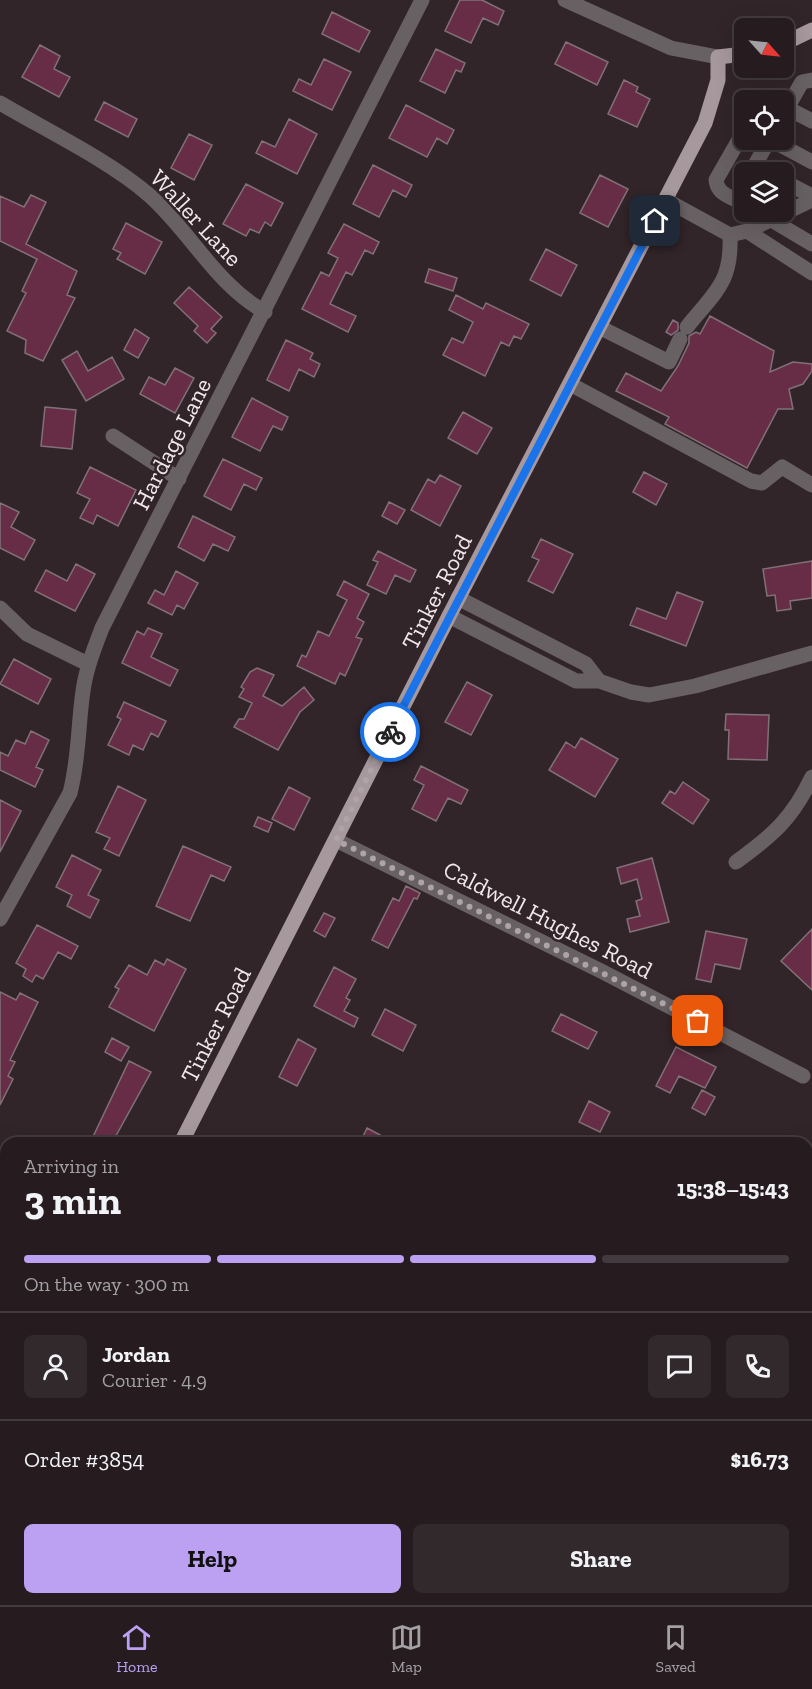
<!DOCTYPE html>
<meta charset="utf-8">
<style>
body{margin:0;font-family:"Zilla Slab",serif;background:#32292d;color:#f1f3f6;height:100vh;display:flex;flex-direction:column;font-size:22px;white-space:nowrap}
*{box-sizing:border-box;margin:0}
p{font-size:20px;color:#a4a1a5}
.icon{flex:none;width:33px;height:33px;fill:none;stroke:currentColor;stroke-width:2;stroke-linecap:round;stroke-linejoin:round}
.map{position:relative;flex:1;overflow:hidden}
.sheet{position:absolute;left:0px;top:1137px;width:813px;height:468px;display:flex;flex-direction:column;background:#261c20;border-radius:18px 18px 0 0;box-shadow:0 6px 24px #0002,0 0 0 2px #423a3e}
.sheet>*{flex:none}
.needle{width:39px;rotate:117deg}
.fabs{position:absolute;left:734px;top:18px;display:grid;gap:12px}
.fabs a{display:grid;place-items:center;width:60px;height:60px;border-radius:9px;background:#261c20;box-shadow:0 6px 24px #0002,0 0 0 2px #423a3e;font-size:30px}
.pin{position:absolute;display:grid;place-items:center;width:51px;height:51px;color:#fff;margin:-26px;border-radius:12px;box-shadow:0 3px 9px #0006}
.courier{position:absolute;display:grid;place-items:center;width:60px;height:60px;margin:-30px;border:4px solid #1a73e8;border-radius:50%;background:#fff;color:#222;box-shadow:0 2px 8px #0007}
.head em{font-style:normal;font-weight:700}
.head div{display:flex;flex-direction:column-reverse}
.head{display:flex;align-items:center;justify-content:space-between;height:102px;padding:0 24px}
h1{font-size:39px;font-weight:700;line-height:45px}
.bar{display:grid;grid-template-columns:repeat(4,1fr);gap:9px 6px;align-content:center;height:72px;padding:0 24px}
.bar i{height:8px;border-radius:4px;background:#423a3e}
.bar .selected{background:#bca0f2}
.bar p{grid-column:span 4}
.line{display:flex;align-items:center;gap:15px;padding:0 24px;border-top:2px solid #423a3e}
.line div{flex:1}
.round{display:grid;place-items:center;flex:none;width:63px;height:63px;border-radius:9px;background:#32292d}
.primary-button{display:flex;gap:12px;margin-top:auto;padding:12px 24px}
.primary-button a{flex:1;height:69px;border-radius:9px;background:#bca0f2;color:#111;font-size:24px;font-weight:700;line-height:69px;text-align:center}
.primary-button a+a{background:#32292d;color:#f1f3f6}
.tabs{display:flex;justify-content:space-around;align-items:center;height:84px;border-top:2px solid #423a3e;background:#261c20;font-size:16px;color:#a4a1a5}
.tabs a{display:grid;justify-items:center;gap:3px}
.tabs .selected{color:#bca0f2}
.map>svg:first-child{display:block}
.building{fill:#672d46;stroke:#817177;stroke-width:1.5}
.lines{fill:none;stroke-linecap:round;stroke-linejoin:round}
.minor{stroke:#686163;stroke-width:15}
.major{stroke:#a6989d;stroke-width:15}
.done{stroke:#aea4a7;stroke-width:6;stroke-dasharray:0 10.8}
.route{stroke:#1a73e8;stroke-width:8}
.labels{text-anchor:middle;stroke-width:5;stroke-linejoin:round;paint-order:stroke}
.street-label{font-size:24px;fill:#f1e8eb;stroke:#32252a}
</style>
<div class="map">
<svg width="812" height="1605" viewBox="0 0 812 1605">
<rect width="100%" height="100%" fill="#32252a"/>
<path class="building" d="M460,0H482L504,11L498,25L483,18L471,43L445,31Z
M332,12L370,31L359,52L322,34Z
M566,42L608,62L597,85L555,64Z
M40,45L60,56L54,69L70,77L59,97L22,77Z
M436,49L465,63L461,72L456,70L445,93L420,81Z
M324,59L351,72L332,110L293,91L299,79L311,85Z
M624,80L638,87L636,92L650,99L637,127L608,114Z
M104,102L137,119L128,137L95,120Z
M406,105L454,130L447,144L437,138L427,157L389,138Z
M289,119L317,134L297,174L256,153L262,141L275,147Z
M189,134L212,145L194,180L171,168Z
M373,165L412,185L406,197L393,190L379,217L353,204Z
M600,175L628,189L608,227L580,213Z
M246,184L283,203L271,226L265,222L259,233L250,229L246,236L223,224Z
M31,195L46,202L26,244L77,271L67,295L75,298L43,361L25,353L26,340L7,331L26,293L22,291L37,259L0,241V196L24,207Z
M126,223L162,242L145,274L117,259L121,253L113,249Z
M344,224L379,242L373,254L365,250L352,275L346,272L330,304L356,316L348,332L302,309L321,272L329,276L338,258L328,253Z
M546,249L577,265L561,296L530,280Z
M429,269L457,278L453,291L425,282Z
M189,287L222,317L211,329L216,333L207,343L194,331L198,326L174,303Z
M456,295L483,309L486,303L529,324L521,339L514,336L509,346L501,342L485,376L443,355L452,338L463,343L473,322L449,310Z
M710,316L774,351L770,372L793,362L812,364V371L803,384L789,389L793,409H778L747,468L665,424L669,417L616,391L626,373L661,391L678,366L689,343V336L696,332L700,334Z
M673,320L678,323V330L671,335L666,332Z
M135,329L149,338L138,358L124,350Z
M286,340L313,353L310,359L320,364L314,377L299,369L289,391L267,380Z
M77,351L88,371L112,357L124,379L86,401L62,360Z
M175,368L194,378L175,413L140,394L149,377L165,385Z
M252,398L288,417L282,430L273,426L260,451L232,437Z
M45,407L76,410L72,449L41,446Z
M463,412L492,428L477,454L448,438Z
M223,459L262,478L256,490L244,484L231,510L204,496Z
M90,467L136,490L118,526L97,515L93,524L80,518L90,499L77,493Z
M644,472L667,484L656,505L633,492Z
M440,475L461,486L440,526L411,510L428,479L435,483Z
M389,502L405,510L397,524L382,516Z
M0,503L19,512L11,527L35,540L24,560L0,548Z
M193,516L235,537L228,551L213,544L204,561L178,547Z
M541,539L573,554L553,593L528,581L539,560L532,557Z
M378,551L416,570L410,582L395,575L386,594L367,585L378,562L373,560Z
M812,561V598L790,601L791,609L777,611L775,595L767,596L763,569Z
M76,564L95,574L75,611L35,591L46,570L67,581Z
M176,571L198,583L184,609L177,605L172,615L148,603L155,590L164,595Z
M344,581L369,594L357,618L364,622L356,637L362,639L345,676L340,673L335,684L297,666L302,655L306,657L318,631L329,636L347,600L337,595Z
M677,592L703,602L686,646L630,625L637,608L666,619Z
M148,628L162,634L151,657L178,670L170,686L122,663L137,631L144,635Z
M14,659L51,679L38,704L0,684Z
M257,668L274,675L263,696L282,706L304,687L314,700L300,712L278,750L234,727L239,719H244L252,703L239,697L244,689L241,687L250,672Z
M467,682L492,695L471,735L445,722Z
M124,702L166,721L158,737L151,733L143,750L133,745L129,755L108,745L121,719L117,717Z
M726,714L769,715L767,760L728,759L729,730H725Z
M31,731L49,740L36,767L43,770L35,787L0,770V752L8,756L16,740L25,744Z
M581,738L618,759L595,797L549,770L566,742L575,748Z
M421,766L468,790L461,804L448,798L436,821L412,809L424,785L414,780Z
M683,782L709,800L693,824L662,803L670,791L675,794Z
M118,786L146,800L119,856L104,849L110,838L96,832Z
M289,787L310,798L294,830L272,819Z
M0,800L21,811L0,852Z
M258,817L272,823L268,832L254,826Z
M183,846L231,867L224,881L211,875L190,921L156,906Z
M72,855L101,870L88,895L99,900L90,918L67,906L72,895L56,887Z
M652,858L669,922L630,932L627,919L640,916L636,901L642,899L637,879L621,884L617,868Z
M406,886L420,893L417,899L414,898L388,948L372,940L393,898L399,901Z
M324,913L335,918L325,937L314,931Z
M37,925L78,946L71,959L58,952L43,979L36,975L32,982L23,976L26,969L16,963Z
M812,929V990L781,961Z
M706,931L747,939L740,969L715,964L711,982L696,979Z
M167,959L186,969L154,1031L109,1007L119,989L115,987L129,965L147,975L155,960L164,965Z
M334,967L356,979L346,998L350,1000L344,1011L358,1018L354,1027L314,1006Z
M0,992L16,1000L20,993L38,1002L10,1060L15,1062L8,1076L13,1079L0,1105Z
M385,1009L416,1025L403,1051L372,1035Z
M561,1014L597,1032L588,1049L552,1031Z
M112,1038L129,1047L121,1061L105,1052Z
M298,1039L316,1049L297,1086L279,1077Z
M676,1047L716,1067L705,1088L679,1076L670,1093L656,1086Z
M129,1061L151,1072L112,1143H90Z
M702,1090L715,1097L705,1115L692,1108Z
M589,1101L610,1112L600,1132L579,1122Z
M367,1128L395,1143H360Z"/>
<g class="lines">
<path class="minor" d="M565,0L671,48L718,57
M0,103C46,130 110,161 149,195C191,232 215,284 265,312
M787,108L812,121
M783,115L802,82L812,80
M771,140L812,162
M751,172L769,140
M783,181L812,196
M744,185L736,200L744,204
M666,200L730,235L747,231L812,200
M736,200C726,195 717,192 716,180L744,131
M758,212L812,244
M747,231L812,273
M599,327L669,362L680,339
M687,327C715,292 732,283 730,235
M570,384L751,481L762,483L782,467L812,485
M113,436L179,479
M458,598L586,664L599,681
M0,608L27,634L88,664
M449,616L576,681H599L631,692L649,695L695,686L812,653
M336,840L601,971L803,1076
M736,862C773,835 792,819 812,777
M0,919L70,793C79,759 78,725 83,691C86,669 94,649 102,628L422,0
M0,1563L6,1567
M61,1599L73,1605"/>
<path class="major" d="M783,44L812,30
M181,1143L449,616L705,123L718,80V57L744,54
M0,1480L6,1469"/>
</g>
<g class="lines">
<path class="done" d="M390,732L336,840L698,1021"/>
<path class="route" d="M390,732L655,221"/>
</g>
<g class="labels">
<g class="street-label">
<text transform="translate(196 218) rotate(47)" y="8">Waller Lane</text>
<text transform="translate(172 444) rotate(-63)" y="8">Hardage Lane</text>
<text transform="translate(437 592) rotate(-63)" y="8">Tinker Road</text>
<text transform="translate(548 920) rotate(27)" y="8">Caldwell Hughes Road</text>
<text transform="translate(216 1025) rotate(-63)" y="8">Tinker Road</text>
</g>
</g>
</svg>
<div class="fabs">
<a><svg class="needle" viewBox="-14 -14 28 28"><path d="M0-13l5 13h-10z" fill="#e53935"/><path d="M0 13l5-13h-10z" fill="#a4a1a5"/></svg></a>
<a><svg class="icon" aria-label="locate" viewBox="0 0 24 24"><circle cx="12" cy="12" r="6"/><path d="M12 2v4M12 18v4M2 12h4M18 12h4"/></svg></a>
<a><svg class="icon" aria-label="layers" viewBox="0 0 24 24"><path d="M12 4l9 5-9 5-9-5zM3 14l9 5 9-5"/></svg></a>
</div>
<div class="pin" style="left:698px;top:1021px;background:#ea580c"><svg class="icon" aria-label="bag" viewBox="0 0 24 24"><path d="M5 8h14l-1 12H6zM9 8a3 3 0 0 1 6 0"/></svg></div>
<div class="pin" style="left:655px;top:221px;background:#1f2937"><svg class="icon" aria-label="home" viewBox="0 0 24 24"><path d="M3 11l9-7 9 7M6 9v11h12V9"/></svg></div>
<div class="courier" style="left:390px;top:732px"><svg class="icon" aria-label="bike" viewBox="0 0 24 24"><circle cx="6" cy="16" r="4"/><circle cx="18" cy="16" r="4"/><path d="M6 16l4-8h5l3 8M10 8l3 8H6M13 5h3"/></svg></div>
<section class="sheet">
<div class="head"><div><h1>3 min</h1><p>Arriving in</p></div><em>15:38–15:43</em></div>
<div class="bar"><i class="selected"></i><i class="selected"></i><i class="selected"></i><i></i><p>On the way · 300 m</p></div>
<div class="line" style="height:108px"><a class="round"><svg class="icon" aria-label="person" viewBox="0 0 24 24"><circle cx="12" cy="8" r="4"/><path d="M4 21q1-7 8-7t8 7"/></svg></a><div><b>Jordan</b><p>Courier · 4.9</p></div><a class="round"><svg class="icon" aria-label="chat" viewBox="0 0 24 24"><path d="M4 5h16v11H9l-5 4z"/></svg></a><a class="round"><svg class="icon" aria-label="phone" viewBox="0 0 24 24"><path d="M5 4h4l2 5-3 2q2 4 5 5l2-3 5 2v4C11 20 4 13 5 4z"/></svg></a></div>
<div class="line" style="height:78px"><div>Order #3854</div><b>$16.73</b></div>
<div class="primary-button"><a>Help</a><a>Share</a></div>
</section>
</div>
<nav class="tabs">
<a class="selected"><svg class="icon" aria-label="home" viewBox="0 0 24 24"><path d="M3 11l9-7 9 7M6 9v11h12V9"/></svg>Home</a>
<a><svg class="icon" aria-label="map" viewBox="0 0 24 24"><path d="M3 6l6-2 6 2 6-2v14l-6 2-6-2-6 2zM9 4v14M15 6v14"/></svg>Map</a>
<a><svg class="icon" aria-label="saved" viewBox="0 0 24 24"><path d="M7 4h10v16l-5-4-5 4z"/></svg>Saved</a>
</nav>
